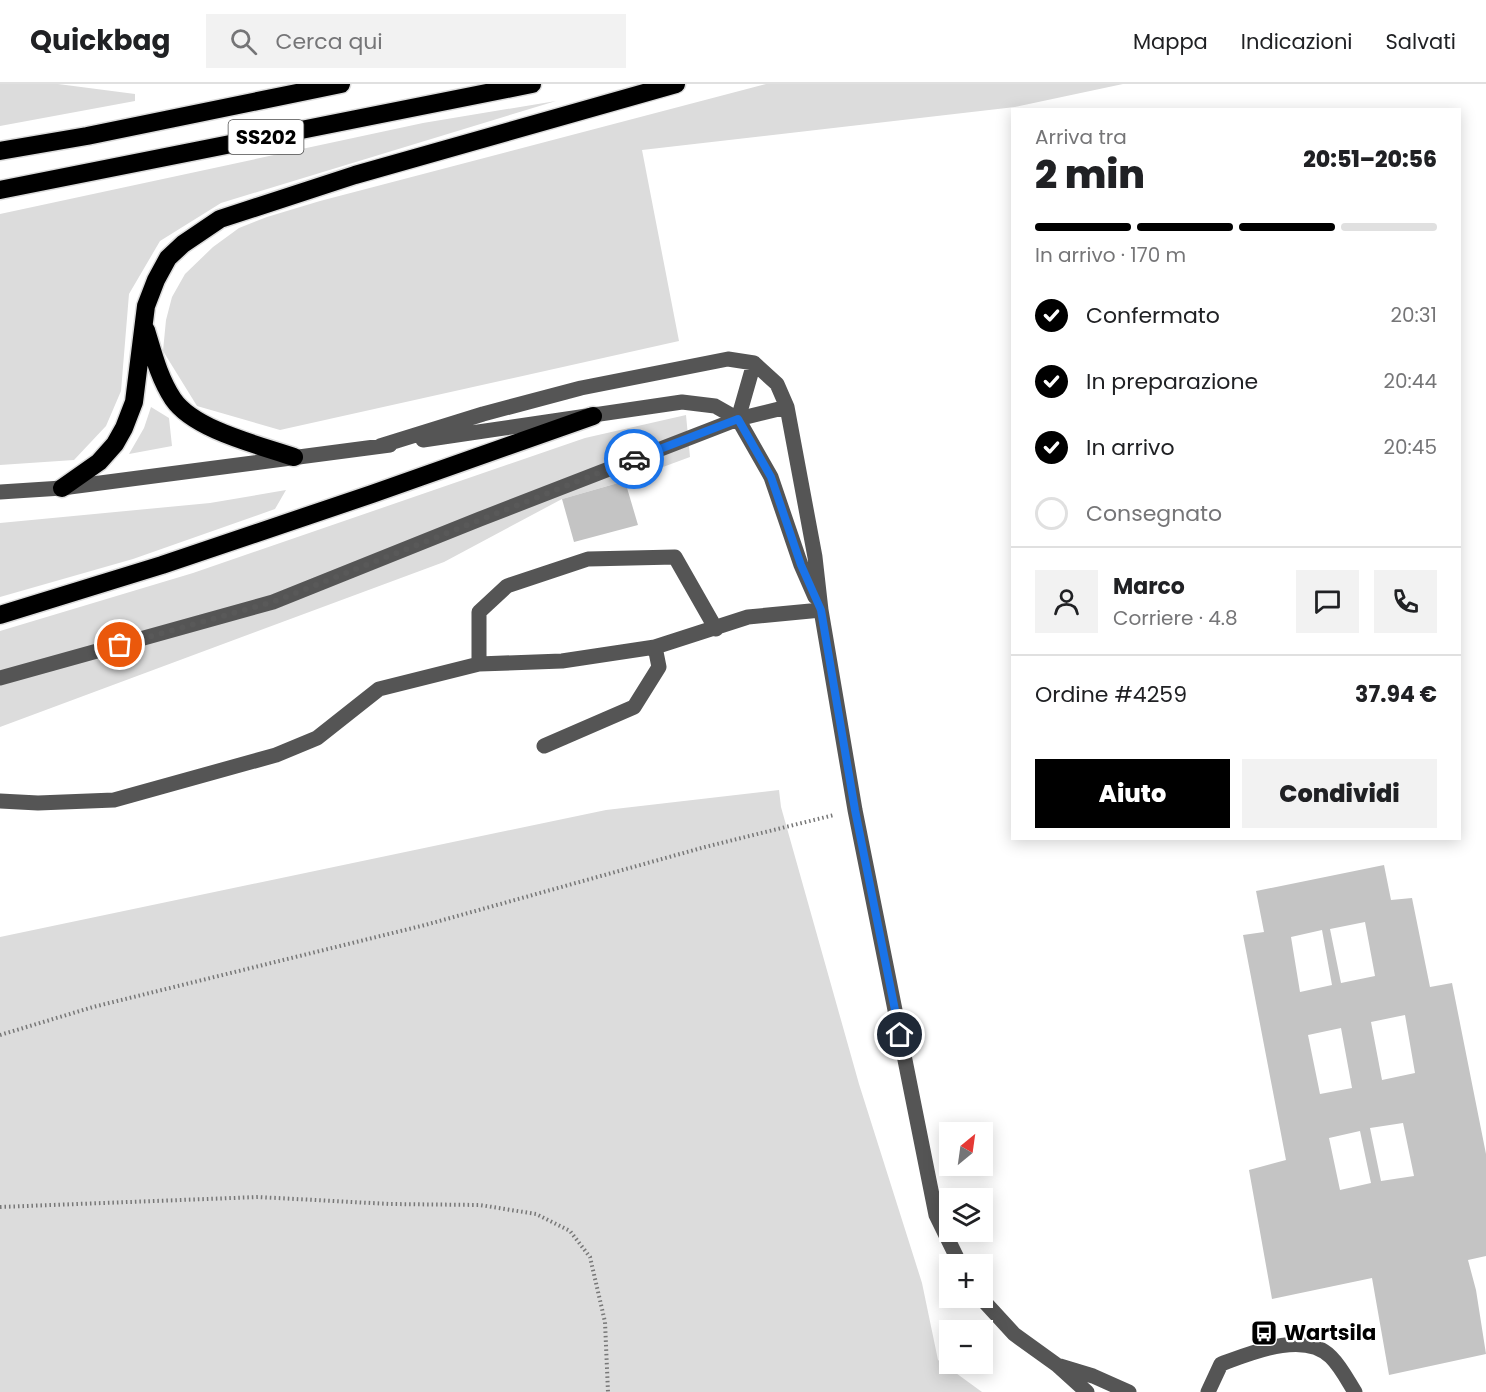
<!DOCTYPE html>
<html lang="it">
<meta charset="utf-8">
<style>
body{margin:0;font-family:Poppins,sans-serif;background:#f2f2f2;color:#202124;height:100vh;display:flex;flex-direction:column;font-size:22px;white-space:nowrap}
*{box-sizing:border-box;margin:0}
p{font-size:20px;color:#757577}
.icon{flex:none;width:33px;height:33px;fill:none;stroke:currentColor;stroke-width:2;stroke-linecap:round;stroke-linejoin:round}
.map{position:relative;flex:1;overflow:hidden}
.side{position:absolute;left:1011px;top:24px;width:450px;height:732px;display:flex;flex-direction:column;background:#fff;border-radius:0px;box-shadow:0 3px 15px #0003}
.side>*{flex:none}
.needle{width:39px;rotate:29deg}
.tools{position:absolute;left:939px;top:1038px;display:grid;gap:12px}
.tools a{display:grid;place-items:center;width:54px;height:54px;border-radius:0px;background:#fff;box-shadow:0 3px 15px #0003;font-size:30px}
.pin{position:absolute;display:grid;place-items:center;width:51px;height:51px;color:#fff;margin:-26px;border:3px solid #fff;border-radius:50%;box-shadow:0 2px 6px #0007}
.courier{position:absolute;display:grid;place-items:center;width:60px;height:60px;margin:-30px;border:4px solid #1a73e8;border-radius:50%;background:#fff;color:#222;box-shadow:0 2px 8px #0007}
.headline em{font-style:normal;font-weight:800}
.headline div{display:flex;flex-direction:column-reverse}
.headline{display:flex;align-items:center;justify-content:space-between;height:102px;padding:0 24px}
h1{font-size:39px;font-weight:800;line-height:45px}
.bar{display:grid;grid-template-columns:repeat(4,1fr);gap:9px 6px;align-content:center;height:72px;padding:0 24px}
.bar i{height:8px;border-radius:4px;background:#e0e0e0}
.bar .current{background:#000}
.bar p{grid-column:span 4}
.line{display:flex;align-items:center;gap:15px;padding:0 24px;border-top:2px solid #e0e0e0}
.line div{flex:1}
.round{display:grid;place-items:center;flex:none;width:63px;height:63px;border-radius:0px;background:#f2f2f2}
ol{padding:0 24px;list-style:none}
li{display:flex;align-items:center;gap:18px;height:66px}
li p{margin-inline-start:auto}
li .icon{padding:6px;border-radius:50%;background:#000;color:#fff;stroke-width:4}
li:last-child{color:#757577}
li i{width:33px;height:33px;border:3px solid #e0e0e0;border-radius:50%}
.cta{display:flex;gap:12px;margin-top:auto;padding:12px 24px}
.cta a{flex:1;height:69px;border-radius:0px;background:#000;color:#fff;font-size:24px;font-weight:800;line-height:69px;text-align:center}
.cta a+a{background:#f2f2f2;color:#202124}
header{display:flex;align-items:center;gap:36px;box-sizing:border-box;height:84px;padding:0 30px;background:#fff;border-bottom:2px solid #e0e0e0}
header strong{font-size:28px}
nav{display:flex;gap:33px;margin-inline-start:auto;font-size:21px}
.search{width:420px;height:54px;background:#f2f2f2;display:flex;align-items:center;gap:15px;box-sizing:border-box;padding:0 21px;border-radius:0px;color:#757577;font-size:22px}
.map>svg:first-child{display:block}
.green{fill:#dcdcdc}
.building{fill:#c4c4c4;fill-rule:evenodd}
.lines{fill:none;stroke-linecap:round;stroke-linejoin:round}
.highway-casing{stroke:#dbdbdb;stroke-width:21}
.path{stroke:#777;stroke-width:4;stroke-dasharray:1.5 3;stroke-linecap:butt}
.minor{stroke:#555;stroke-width:15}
.highway{stroke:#000;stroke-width:18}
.done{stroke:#595959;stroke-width:6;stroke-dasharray:0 10.8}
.route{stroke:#1a73e8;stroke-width:8}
.labels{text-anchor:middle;stroke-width:4.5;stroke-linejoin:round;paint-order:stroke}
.shield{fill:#fff;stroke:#4c4c4c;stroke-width:1.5}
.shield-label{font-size:20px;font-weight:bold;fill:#000}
.poi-label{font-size:21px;font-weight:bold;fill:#000;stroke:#fff;text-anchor:start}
</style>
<header>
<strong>Quickbag</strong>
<div class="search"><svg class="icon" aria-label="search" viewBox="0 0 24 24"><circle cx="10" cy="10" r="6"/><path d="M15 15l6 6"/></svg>Cerca qui</div>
<nav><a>Mappa</a><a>Indicazioni</a><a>Salvati</a></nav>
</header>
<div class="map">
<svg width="1486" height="1308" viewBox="0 0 1486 1308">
<rect width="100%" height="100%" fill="#fff"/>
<path class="green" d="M0,0H58L135,10V17L0,42Z
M766,0H1123L1015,23L642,66L679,257L280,346L197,322L163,267L166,236L172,213L185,190L213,163L239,144L267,133L320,117Z
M556,17L221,119L160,157L129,210L121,307L106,342L74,376L0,381V130L423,39Z
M151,323L169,334L172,362L129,370L144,344Z
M686,331L690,373L625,397L562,415L444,478L0,643V547L193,489L585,354Z
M286,406L275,425L133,475L0,513V439L210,419Z
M779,706L781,723L859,1000L922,1199L938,1276L982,1308H0V853L606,726Z"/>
<path class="building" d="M625,397L638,441L574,458L562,415Z
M1384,781L1391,816L1412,814L1430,903L1452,899L1486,1070V1172L1468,1176L1476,1206L1486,1270L1389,1291L1372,1194L1272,1215L1249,1086L1286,1076L1243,851L1264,848L1256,807ZM1365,838L1375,892L1341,899L1330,845ZM1322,846L1332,901L1300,908L1291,853ZM1405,931L1415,989L1382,996L1371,938ZM1341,944L1352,1004L1320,1010L1308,951ZM1403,1039L1414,1092L1381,1097L1370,1044ZM1360,1047L1371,1099L1340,1106L1329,1054Z"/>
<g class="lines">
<defs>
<path id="highway" d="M0,67L87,52L341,0
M0,106L532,0
M146,246C153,269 159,294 173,315C194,346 259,361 294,373
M62,404L99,378L115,360L124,344L134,318L146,222L156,196L168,174L183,160L220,135L355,91L676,0
M0,531L162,481L372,410L593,332"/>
</defs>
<use href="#highway" class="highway-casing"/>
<path class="path" d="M0,951L93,923L425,841L705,763L834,731
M0,1123L258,1113L390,1120L480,1121L536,1130L570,1147L590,1173L605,1238L608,1308"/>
<path class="minor" d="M738,335L754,279
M423,356L682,318L715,322L738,335L771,393L801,481L815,513
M380,362L483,330L581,304L728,275L754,279L777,300L787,323L815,473L821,526L855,726L936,1131L960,1180
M0,408L62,404L390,361
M479,580V528L507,502L588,475L675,473L716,545
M0,594L273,518L480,435L738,335L787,323
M544,662L634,623L659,583L655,563
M0,717L38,719L114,716L276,671L317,654L379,605L479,580L562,577L655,563L748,533L821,526
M981,1214L1014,1250L1057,1281L1087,1308
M1060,1282L1093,1292L1129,1308
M1208,1308L1221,1280C1251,1269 1304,1246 1331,1273C1341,1283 1348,1297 1355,1308"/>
<use href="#highway" class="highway"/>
</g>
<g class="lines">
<path class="done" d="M120,561L273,518L634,375"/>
<path class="route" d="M634,375L738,335L771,393L801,481L821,526L855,726L900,951"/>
</g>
<defs>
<symbol id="bus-square" viewBox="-11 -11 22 22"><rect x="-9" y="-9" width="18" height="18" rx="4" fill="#000" stroke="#fff"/><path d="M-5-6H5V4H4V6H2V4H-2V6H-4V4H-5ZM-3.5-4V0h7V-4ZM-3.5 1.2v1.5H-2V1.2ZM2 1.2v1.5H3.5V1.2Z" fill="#fff"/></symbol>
</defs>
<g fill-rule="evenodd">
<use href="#bus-square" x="1249" y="1234" width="30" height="30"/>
</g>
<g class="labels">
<rect class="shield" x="228.5" y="36" width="75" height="34" rx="4.5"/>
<g class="shield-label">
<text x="266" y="60">SS202</text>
</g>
<g class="poi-label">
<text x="1284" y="1256">Wartsila</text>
</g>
</g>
</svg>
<div class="tools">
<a><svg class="needle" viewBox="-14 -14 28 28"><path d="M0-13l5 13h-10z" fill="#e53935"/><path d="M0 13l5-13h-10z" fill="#757577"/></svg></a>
<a><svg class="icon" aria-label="layers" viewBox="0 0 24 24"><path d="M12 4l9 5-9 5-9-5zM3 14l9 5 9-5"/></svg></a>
<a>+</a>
<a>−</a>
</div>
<div class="pin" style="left:120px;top:561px;background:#ea580c"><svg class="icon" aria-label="bag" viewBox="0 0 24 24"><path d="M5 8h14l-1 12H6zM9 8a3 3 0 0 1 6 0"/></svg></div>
<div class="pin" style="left:900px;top:951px;background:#1f2937"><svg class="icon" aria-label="home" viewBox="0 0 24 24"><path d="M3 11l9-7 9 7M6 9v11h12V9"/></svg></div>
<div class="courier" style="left:634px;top:375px"><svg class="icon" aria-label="car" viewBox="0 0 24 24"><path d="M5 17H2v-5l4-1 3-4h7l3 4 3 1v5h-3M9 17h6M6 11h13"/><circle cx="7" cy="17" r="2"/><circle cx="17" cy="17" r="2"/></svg></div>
<section class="side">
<div class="headline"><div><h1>2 min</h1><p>Arriva tra</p></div><em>20:51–20:56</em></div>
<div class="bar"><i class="current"></i><i class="current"></i><i class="current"></i><i></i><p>In arrivo · 170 m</p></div>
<ol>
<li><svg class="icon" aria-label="check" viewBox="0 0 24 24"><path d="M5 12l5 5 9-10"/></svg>Confermato<p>20:31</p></li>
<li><svg class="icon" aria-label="check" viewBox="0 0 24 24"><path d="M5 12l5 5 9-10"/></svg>In preparazione<p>20:44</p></li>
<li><svg class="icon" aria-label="check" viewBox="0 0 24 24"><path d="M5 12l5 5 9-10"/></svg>In arrivo<p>20:45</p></li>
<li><i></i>Consegnato</li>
</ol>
<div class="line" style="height:108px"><a class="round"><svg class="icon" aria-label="person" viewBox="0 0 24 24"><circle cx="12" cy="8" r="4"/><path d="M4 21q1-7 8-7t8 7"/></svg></a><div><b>Marco</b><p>Corriere · 4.8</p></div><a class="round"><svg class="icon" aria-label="chat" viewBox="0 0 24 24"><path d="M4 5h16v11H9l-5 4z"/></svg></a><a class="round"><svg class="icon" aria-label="phone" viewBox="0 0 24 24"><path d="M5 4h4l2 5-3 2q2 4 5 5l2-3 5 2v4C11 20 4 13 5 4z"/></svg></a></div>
<div class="line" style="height:78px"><div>Ordine #4259</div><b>37.94 €</b></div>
<div class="cta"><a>Aiuto</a><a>Condividi</a></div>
</section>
</div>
